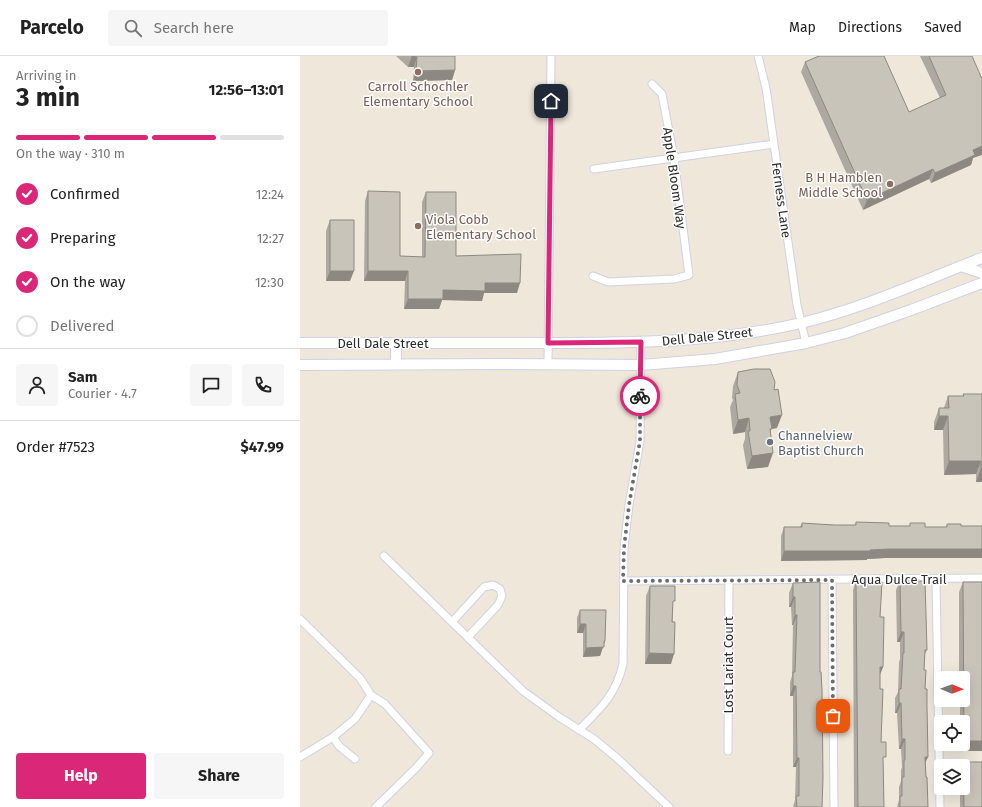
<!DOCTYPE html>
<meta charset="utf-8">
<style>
body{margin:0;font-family:"Fira Sans",sans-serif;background:#f6f6f6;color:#222;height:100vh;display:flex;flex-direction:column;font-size:15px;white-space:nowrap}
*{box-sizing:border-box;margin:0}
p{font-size:13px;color:#767676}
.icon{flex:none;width:22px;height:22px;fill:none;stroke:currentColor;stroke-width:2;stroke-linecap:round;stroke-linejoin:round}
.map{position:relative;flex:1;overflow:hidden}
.details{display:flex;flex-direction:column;background:#fff;width:300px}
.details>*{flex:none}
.needle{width:26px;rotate:91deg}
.fabs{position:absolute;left:634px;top:615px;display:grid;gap:8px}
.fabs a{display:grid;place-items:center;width:36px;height:36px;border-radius:4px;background:#fff;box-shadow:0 4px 16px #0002;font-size:20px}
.pin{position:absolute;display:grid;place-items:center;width:34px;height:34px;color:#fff;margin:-17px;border-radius:8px;box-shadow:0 2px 6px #0006}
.courier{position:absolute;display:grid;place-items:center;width:40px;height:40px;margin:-20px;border:3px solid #db2777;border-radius:50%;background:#fff;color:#222;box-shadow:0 1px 5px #0007}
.overview em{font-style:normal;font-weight:700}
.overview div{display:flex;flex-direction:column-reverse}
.overview{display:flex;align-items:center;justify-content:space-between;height:68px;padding:0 16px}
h1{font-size:26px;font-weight:700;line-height:30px}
.bar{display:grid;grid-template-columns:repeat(4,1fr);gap:6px 4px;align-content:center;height:48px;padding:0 16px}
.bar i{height:5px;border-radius:3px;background:#e0e0e0}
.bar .on{background:#db2777}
.bar p{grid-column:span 4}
.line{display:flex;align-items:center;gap:10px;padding:0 16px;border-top:1px solid #e0e0e0}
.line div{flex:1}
.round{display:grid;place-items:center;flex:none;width:42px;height:42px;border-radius:4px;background:#f6f6f6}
ol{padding:0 16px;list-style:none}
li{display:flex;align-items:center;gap:12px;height:44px}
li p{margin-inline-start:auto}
li .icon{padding:4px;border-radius:50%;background:#db2777;color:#fff;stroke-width:4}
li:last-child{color:#767676}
li i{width:22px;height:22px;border:2px solid #e0e0e0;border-radius:50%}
.button{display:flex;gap:8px;margin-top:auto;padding:8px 16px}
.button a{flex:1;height:46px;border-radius:4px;background:#db2777;color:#fff;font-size:16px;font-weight:700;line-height:46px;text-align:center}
.button a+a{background:#f6f6f6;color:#222}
header{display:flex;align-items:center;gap:24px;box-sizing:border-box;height:56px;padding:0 20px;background:#fff;border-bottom:1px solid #e0e0e0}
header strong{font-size:19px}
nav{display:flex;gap:22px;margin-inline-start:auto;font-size:14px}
.search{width:280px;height:36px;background:#f6f6f6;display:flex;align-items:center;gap:10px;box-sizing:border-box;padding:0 14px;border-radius:4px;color:#767676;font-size:15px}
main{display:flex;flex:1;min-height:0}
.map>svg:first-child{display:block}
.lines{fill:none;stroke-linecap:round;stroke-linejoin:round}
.street-casing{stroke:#cfd1e5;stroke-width:9}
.secondary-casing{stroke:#cfd1e5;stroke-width:12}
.street{stroke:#fff;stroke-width:7}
.secondary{stroke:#fff;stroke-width:10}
.wall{fill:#ada9a0}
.shaded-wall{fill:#8d8982}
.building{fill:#c9c4ba;stroke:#8d8982}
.done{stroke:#6f6c68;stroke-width:4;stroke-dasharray:0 7.2}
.route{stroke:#db2777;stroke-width:5}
.education-dot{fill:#8d6e63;stroke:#fff;stroke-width:1.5}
.worship-dot{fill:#6b7280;stroke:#fff;stroke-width:1.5}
.labels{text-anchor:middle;stroke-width:3;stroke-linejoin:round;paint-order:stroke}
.education-label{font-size:13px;fill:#785e54;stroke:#fff}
.street-label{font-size:13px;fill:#2a2a2a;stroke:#fff}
.worship-label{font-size:13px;fill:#5b616d;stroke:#fff;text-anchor:start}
</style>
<header>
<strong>Parcelo</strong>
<div class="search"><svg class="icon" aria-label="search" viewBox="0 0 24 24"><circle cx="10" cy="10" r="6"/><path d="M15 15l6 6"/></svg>Search here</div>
<nav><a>Map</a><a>Directions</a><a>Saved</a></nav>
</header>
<main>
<section class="details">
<div class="overview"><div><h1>3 min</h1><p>Arriving in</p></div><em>12:56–13:01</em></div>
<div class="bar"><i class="on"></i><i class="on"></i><i class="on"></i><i></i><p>On the way · 310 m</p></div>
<ol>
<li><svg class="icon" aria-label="check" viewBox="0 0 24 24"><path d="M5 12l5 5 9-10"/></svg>Confirmed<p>12:24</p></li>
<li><svg class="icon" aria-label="check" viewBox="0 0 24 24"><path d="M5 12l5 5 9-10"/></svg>Preparing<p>12:27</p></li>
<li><svg class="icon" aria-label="check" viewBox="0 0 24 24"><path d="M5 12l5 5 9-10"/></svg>On the way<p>12:30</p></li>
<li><i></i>Delivered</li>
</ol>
<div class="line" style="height:72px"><a class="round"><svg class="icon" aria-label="person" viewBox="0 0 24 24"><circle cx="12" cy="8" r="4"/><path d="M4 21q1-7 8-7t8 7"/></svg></a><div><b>Sam</b><p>Courier · 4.7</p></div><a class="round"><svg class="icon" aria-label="chat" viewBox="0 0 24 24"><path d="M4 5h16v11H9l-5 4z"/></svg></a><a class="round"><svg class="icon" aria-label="phone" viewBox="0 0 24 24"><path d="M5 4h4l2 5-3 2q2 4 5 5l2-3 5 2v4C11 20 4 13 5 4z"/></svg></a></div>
<div class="line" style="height:52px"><div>Order #7523</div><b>$47.99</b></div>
<div class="button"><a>Help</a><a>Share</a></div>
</section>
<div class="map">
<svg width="682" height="751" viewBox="0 0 682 751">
<rect width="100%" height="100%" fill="#eee7da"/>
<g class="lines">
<defs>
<path id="street" d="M458,0L466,32L497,249L506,287
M294,113L474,88
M293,220L308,226L374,223L389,219L374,102L362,38L352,28
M248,308L251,0
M84,500L223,635L259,661L294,683L317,702L369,751
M532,523L534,751
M636,523L640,751
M323,525L682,522
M0,563L60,622L71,639L85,648L129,697L117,711L76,751
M152,566L184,531L193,529L200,533L202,540L198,549L168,581
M279,674C300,653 316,639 323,608L324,492L329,449L340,385L341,286
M33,681L39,690L55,703
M428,695L429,524
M0,701L33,681L55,663L71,639"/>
<path id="secondary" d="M661,210L682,217
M0,287C80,287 161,287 241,287C328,287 416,287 501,267C564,252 622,225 682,202
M96,287V308
M0,309L200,308L341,309L415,303L506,287L545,277L611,254L682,227"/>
</defs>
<use href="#street" class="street-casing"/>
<use href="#secondary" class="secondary-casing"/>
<use href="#street" class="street"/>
<use href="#secondary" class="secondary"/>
</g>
<path class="wall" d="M96,0H155V14L152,24L113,25L114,11H108Z
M620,0H672L673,102L671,109L631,127L629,123L563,154L501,16L505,6L609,56L640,42Z
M68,135L100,200L122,201V146L126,136L156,200L217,237H184L182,245L142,244L139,253H104L105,225H64L65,145Z
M30,164L50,225H26V175Z
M438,316L474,334L477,372L471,373L470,377L468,411L447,413L443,389L445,383V376L433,378L430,351L433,344L432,342L433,330Z
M663,338H682V426H676V418L644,419L643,374H634V366L639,352H644L648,340H663Z
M556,466L589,470H610V467L625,471H646L647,468H661L585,502L567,503V504L481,505V480L484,471H500L502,467L534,469H555Z
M556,524L576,526L580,561L583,611L580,619L581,686L583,707L584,751H554L553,534Z
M600,525L627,594L624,600L626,721L628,751H597L599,744V731L601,725V714L602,711L601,693H599L597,657H595V642L598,636L599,606L600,603V586H597L596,534Z
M663,526L682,695H660V688H663V666H660V644H663V622H659V536Z
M493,527L520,616L522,751H493L495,744L496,711H493V640H490V626L492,620L493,569H492L491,551H489V537Z
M350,530L373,551L371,608H345L346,540Z
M280,554L305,585L300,600L283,601V577H277V562Z
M663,706L682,751H660V732H663V710H662Z"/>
<path class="shaded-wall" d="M112,0L117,1L114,11H108Z
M155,14L152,24L113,25L116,15Z
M682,90V99L673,102L671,109L631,127L635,117L673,94Z
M633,113L629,123L563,154L567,144Z
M30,215H54L50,225H26Z
M68,215H108L105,225H64Z
M185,227H220L217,237H184L182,245L142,244L139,253H104L108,243L143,234Z
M482,359L477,372L471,373L467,386L470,361Z
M639,360H648L643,374H634Z
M449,362L445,376L433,378L438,364Z
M473,397L468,411L447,413L452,400Z
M649,405H681L676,418L644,419Z
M681,412H682V426H676Z
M589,493H682V502H585L567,503V504L481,505L484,495Z
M493,541H495L491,551H489Z
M495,559H497L493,569H492Z
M280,568H286L283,577H277Z
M601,576H604L600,586H597Z
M304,585H305L300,600L283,601L286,592Z
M349,597L374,598L371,608H345Z
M580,611H583L579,621Z
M493,630H496L493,640H490Z
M599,647H601L597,657H595Z
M602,683H605L601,693H599Z
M664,685H682V695H660Z
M625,701H628L624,710Z
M497,702H499L496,711H493Z"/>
<path class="building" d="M111,0H155V14L116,15L117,1Z
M519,0H584L609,56L646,39L629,0H672L682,23V90L673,94L675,99L635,117L633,113L567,144L505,6Z
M68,135L100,136V200L125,201L126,136H156V200L221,198L220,227H185V235L143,234V243H108V215H68Z
M30,164H54V215H30Z
M454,313H470L475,326L474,334L478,333L482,359L470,361L472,373H470L473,397L452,400L448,375H450L449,362L438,364L435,338L440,337L437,329L438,316Z
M663,338H682V412H681V405H649L648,360H639V352H649L648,340H664Z
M556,466L589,467V470H610V467H625V471H647V468H661V470H682V493H589L570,494V495H484V471H502V467L534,469H556Z
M556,524H576V526H582L580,561H584L583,611H580V633H583L581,686H586V701H583L584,751H558Z
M600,525H625L627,594H625L624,614H626L625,633H627V651L628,701H625L626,721H627L628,751H600V740H602V721H604V704H605V683H602L601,647H599V633H601L603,597H604V576H601Z
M520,526V616H521L522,634L523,722L522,751H497L496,740H499V702H497L496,630H493V616H495L497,559H495V541H493V527Z
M663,526H682V685H664Z
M350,530H375V545H373L372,566H375L374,598L349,597Z
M280,554H306L305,585H304V591L286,592V568H280Z
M663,706H682V751H664Z"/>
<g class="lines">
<path class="done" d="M340,340V385L329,449L324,492L323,525L532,524L533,660"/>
<path class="route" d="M251,45L248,287L341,286L340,340"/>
</g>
<g class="education-dot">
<circle cx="118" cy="16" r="4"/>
<circle cx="590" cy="128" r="4"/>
<circle cx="118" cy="170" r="4"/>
</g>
<circle class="worship-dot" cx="470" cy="386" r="4"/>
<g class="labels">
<g class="education-label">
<text x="118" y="35">Carroll Schochler<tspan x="118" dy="15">Elementary School</tspan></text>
<text x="582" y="126" text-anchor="end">B H Hamblen<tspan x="582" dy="15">Middle School</tspan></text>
<text x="126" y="168" text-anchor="start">Viola Cobb<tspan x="126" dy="15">Elementary School</tspan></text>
</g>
<g class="street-label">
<text transform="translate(375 122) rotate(82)" y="5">Apple Bloom Way</text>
<text transform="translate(482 144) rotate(82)" y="5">Ferness Lane</text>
<text transform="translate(407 280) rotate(-6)" y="5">Dell Dale Street</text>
<text x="83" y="292">Dell Dale Street</text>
<text x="599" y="528">Aqua Dulce Trail</text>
<text transform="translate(428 609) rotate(-90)" y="5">Lost Lariat Court</text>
</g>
<g class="worship-label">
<text x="478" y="384">Channelview<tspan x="478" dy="15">Baptist Church</tspan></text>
</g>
</g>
</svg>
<div class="fabs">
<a><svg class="needle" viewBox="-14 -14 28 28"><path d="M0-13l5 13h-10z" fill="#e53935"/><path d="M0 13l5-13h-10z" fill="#767676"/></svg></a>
<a><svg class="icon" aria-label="locate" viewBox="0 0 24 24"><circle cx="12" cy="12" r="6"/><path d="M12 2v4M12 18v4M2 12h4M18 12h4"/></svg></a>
<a><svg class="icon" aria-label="layers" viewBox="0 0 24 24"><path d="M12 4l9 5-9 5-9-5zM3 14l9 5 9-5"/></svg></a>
</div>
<div class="pin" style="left:533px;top:660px;background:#ea580c"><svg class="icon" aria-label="bag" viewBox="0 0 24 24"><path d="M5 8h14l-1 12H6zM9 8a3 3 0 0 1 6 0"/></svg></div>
<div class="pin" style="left:251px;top:45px;background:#1f2937"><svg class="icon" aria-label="home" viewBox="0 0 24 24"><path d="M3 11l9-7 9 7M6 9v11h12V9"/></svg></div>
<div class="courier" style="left:340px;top:340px"><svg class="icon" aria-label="bike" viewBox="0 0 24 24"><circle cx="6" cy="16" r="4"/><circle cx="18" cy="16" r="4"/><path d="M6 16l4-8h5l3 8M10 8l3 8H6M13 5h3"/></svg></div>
</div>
</main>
